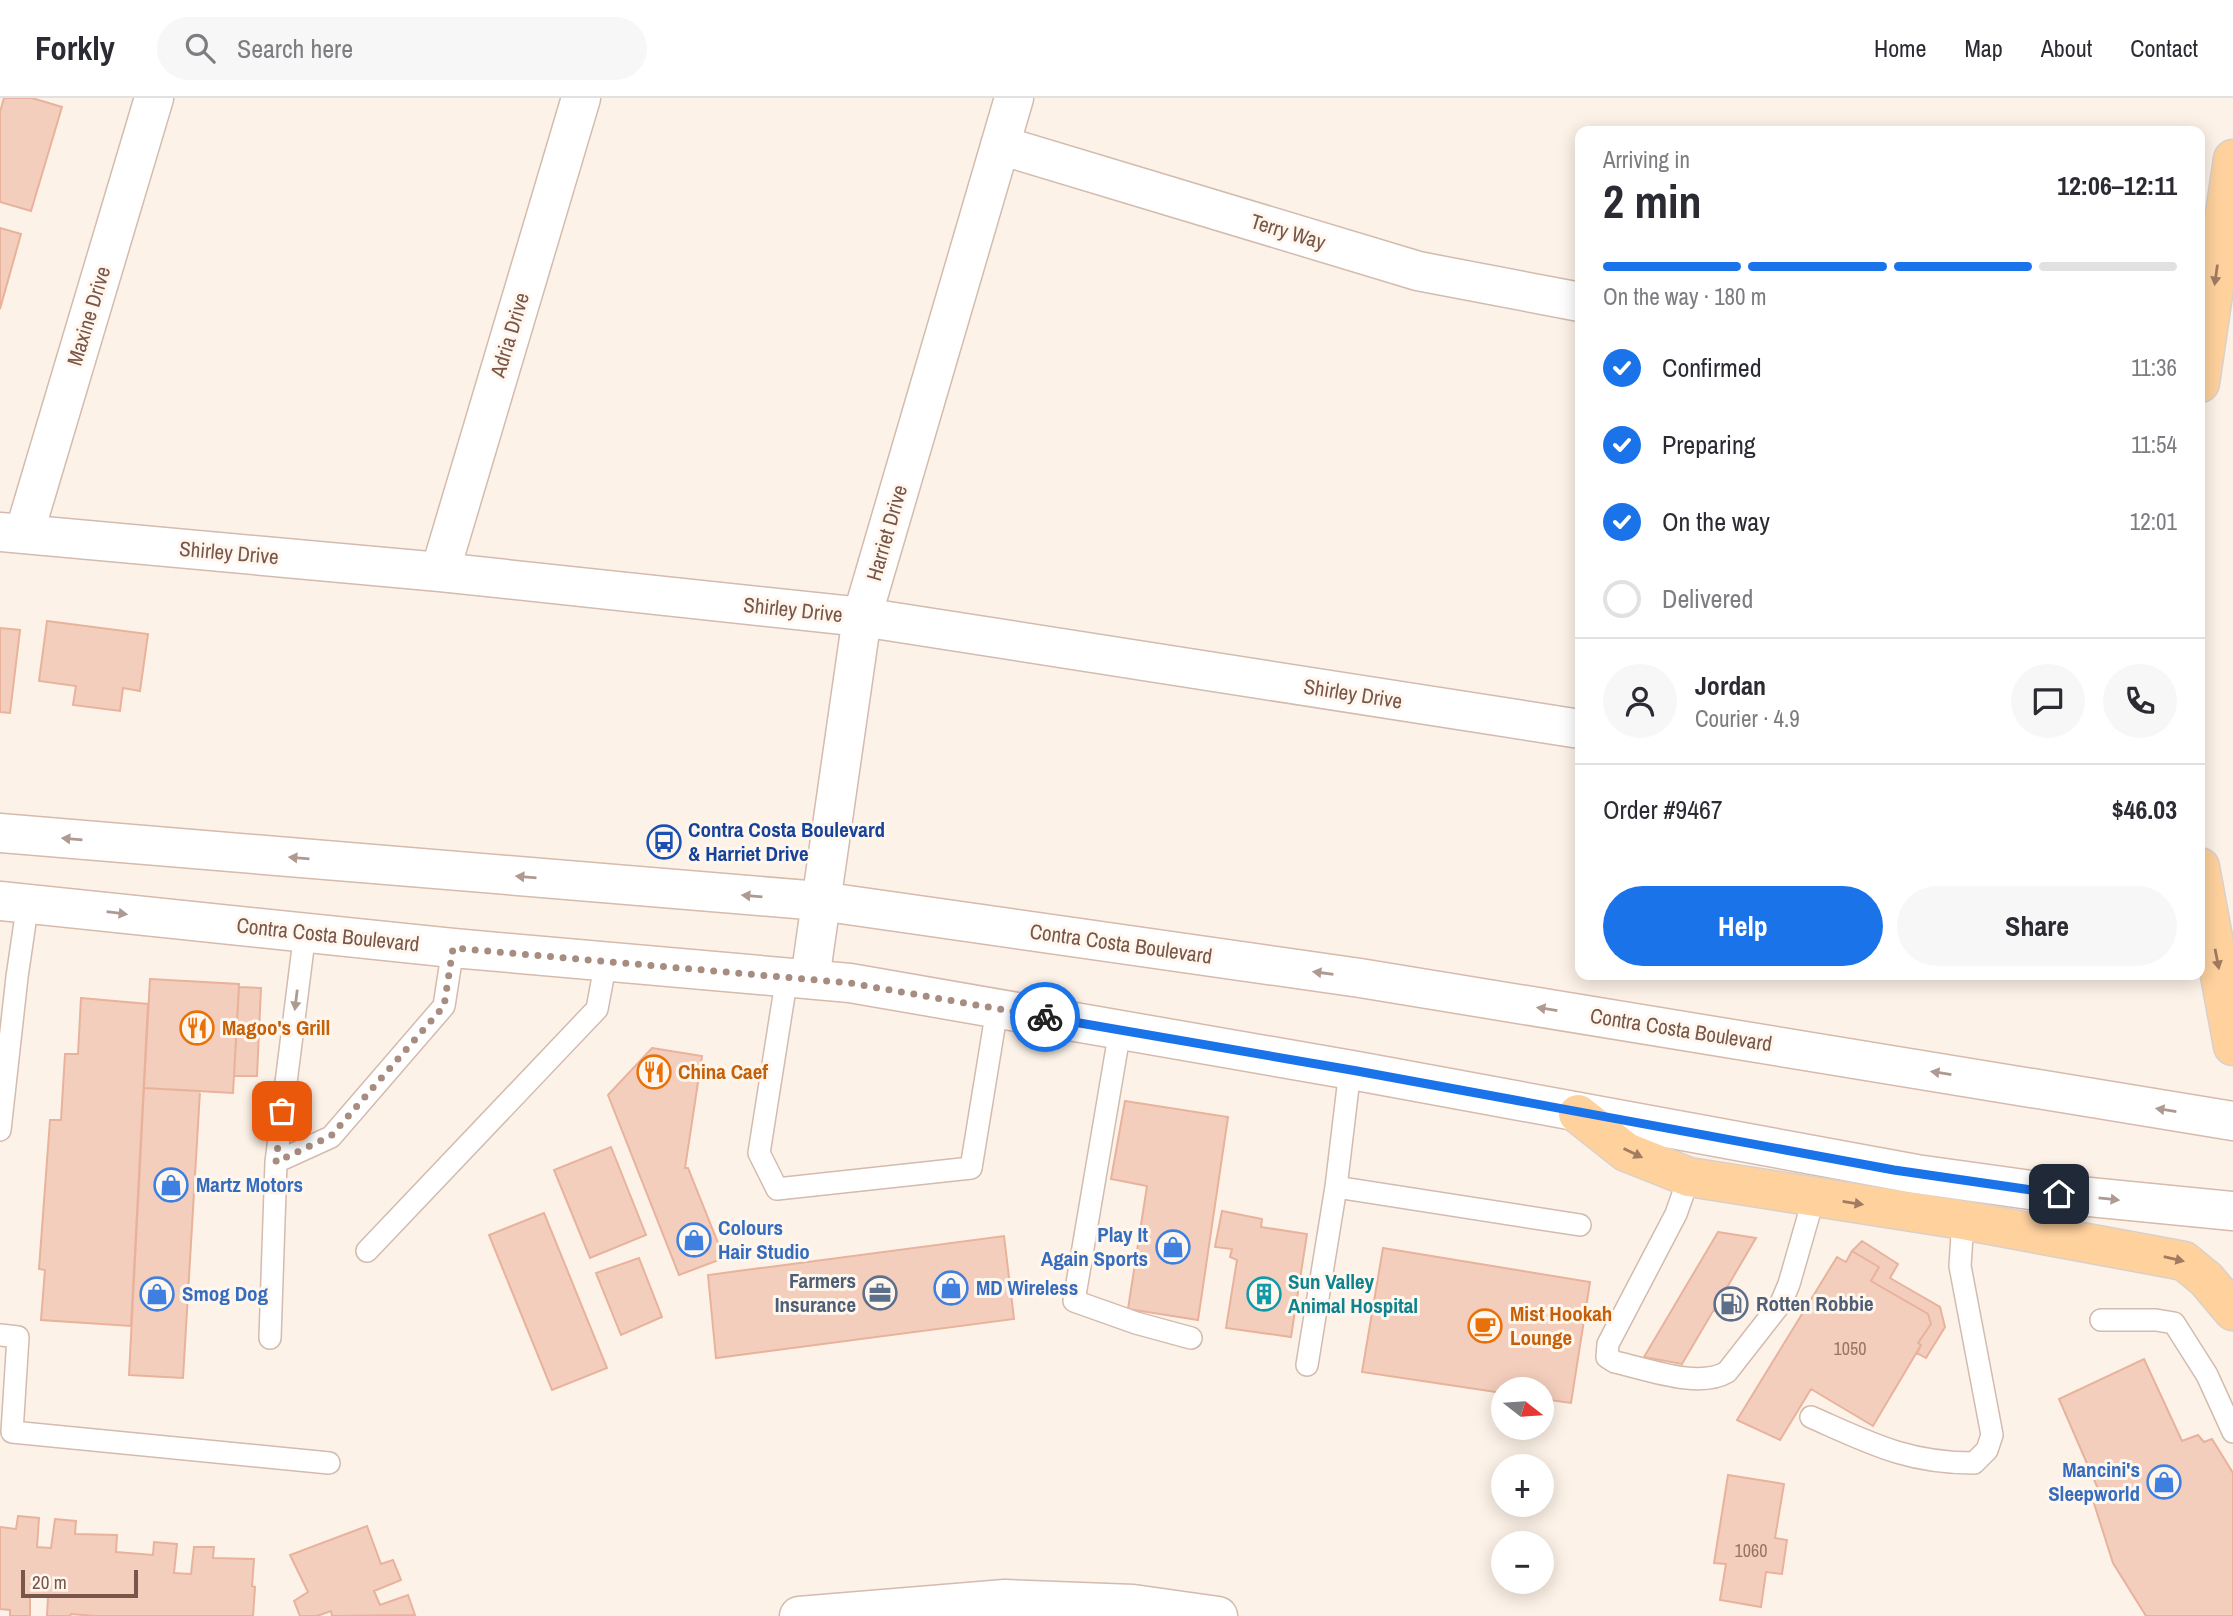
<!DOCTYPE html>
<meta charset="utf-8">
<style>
body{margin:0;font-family:"Archivo Narrow",sans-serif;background:#f7f7f7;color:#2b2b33;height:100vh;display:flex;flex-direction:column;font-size:26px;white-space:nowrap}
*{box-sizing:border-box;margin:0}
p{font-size:23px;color:#7c7c81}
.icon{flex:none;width:38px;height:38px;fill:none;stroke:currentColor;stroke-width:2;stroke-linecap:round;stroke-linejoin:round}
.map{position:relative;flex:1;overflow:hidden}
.drawer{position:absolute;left:1575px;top:28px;width:630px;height:854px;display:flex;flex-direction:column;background:#fff;border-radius:14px;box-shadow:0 4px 18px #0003}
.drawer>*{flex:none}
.needle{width:46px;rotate:107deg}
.fabs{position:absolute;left:1491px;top:1279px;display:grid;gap:14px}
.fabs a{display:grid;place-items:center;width:63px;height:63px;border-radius:50%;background:#fff;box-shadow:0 4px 18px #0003;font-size:35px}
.scale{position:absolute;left:21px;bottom:18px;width:117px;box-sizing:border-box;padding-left:7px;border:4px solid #795649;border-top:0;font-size:19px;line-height:24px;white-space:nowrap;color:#795649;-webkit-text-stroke:5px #fff7ee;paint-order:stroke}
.pin{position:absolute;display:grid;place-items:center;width:60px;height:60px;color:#fff;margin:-30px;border-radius:14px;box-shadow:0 4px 10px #0006}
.courier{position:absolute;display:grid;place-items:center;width:70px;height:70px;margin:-35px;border:5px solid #1a73e8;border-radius:50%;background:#fff;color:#222;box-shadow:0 2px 9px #0007}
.summary em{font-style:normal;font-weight:800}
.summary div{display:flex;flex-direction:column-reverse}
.summary{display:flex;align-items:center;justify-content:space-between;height:119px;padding:0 28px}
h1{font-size:46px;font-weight:800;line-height:52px}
.bar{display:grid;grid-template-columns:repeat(4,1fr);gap:10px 7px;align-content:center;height:84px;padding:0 28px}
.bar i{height:9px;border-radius:5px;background:#e1e1e2}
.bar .on{background:#1a73e8}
.bar p{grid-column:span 4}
.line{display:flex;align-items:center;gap:18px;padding:0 28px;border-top:2px solid #e1e1e2}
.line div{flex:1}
.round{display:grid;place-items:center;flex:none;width:74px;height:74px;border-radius:37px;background:#f7f7f7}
ol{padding:0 28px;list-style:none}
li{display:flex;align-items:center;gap:21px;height:77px}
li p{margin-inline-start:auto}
li .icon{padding:7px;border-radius:50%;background:#1a73e8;color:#fff;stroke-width:4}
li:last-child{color:#7c7c81}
li i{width:38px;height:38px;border:4px solid #e1e1e2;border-radius:50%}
.button{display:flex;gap:14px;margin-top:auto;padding:14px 28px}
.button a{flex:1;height:80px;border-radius:42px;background:#1a73e8;color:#fff;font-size:28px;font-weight:800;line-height:80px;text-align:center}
.button a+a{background:#f7f7f7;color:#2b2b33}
header{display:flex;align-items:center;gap:42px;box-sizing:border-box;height:98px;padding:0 35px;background:#fff;border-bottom:2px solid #e1e1e2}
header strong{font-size:33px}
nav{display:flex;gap:38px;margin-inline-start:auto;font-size:24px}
.search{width:490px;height:63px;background:#f7f7f7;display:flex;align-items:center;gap:18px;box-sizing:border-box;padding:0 24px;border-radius:38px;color:#7c7c81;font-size:26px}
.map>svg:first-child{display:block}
.building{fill:#f4cebd;stroke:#e8b29c;stroke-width:2}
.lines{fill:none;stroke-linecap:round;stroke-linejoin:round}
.service-casing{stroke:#d3bbae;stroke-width:24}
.minor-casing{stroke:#d3bbae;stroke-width:41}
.secondary-casing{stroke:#d6baab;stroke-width:41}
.primary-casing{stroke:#d9d0cc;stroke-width:41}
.service{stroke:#fff;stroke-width:21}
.minor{stroke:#fff;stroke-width:38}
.secondary{stroke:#fff;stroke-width:38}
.primary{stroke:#fed19d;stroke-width:38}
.oneway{fill:#a17b62}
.oneway2{fill:#af9a92}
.done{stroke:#a78d80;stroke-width:7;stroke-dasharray:0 12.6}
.route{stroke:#1a73e8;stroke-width:9}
.labels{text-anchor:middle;stroke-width:6;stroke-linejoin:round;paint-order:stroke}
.number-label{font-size:18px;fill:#987466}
.street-label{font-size:21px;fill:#795649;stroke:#fff7ee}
.transit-label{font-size:21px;font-weight:bold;fill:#164399;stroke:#fff7ee;text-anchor:start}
.food-label{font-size:21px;font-weight:bold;fill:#c56008;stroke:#fff7ee;text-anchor:start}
.shop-label{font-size:21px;font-weight:bold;fill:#366cbe;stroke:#fff7ee;text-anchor:start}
.service-label{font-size:21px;font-weight:bold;fill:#4e5e75;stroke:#fff7ee;text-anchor:end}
.culture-label{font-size:21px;font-weight:bold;fill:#0d838f;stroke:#fff7ee;text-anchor:start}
</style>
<header>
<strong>Forkly</strong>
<div class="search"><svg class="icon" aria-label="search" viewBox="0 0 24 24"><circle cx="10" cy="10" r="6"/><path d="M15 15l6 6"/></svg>Search here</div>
<nav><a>Home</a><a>Map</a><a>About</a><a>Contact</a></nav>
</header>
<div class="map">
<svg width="2233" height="1518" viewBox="0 0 2233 1518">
<rect width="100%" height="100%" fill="#fdf2e7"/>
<path class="building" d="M4,0H32L62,9L31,113L0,104V14Z
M0,130L21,136L0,211Z
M47,523L148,536L140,593L123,590L120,613L73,607L76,588L39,583Z
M0,530L20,532L10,615L0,614Z
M150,881L239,886L233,995L144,990Z
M239,889L261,890L257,978H234Z
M81,900L148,906L131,1228L41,1222L45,1172L39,1171L50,1022H61L65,956H78Z
M652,950L702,958L685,1070H688L724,1160L679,1177L608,997Z
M144,990L200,993L183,1280L129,1277Z
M1125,1003L1228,1019L1198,1222L1128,1211L1147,1088L1111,1081Z
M611,1049L646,1137L590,1160L554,1072Z
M1222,1113L1262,1121L1261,1129L1307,1136L1291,1239L1226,1230L1237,1162L1230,1159L1232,1151L1215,1149Z
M544,1115L607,1270L552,1292L489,1137Z
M1718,1134L1756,1140L1682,1266L1644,1259Z
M1004,1138L1014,1221L716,1260L708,1177Z
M1862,1143L1898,1166L1890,1180L1940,1209L1945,1229L1926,1260L1917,1255L1921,1247L1918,1245L1931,1226L1928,1216L1871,1183L1879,1169L1852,1153Z
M1383,1150L1590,1184L1571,1305L1542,1301V1292H1503V1295L1362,1274Z
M1852,1153L1879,1169L1871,1183L1928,1216L1931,1226L1918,1245L1921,1247L1873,1328L1811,1291L1780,1342L1737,1322L1837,1159L1846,1164Z
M639,1160L662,1219L621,1237L596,1175Z
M1724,1195L1746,1199L1742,1217L1714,1213Z
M2144,1261L2182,1343L2198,1337L2204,1344L2212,1341L2233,1375V1518H2146L2113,1465L2091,1396L2099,1393L2059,1301Z
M1728,1377L1784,1386L1775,1440L1787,1442L1782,1476L1766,1474L1761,1509L1720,1502L1726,1466L1714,1465Z
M18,1418L39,1420L37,1449L51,1450L55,1421L76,1423L75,1436L117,1437L116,1454L153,1457L154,1444L177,1446L174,1475L191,1476L194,1449H214L213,1460L254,1461L252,1488L255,1489L253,1518H94L71,1516L70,1518H47L48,1499L30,1498V1518H10V1512L0,1511V1429L16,1431Z
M367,1428L381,1466L393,1462L401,1482L374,1493L380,1507L408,1497L415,1517L332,1518L331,1513L317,1518H300L294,1503L308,1494L290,1457Z"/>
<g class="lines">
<defs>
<path id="service" d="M787,878L759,1055L777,1091L971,1070L997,911
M1120,932L1074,1203L1136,1225L1191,1240
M0,1032L17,879L28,804
M276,1064L331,1039L444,908L453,850
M1689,1079L1676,1116L1608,1246L1607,1259L1615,1264C1647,1271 1699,1291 1727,1274L1781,1205L1789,1186L1814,1099
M1336,1089L1580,1127
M367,1153L597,911L606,863
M2101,1222H2156L2174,1225L2207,1277L2233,1334
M0,1237L18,1239L12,1334L329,1365
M270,1240L276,1064L305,834
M1307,1267L1336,1089L1350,972
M1811,1319C1870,1345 1907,1365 1974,1365L1987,1352L1992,1337L1960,1168L1963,1122"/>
<path id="minor" d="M1000,47L1418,173L1580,204
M0,434L440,474L862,519L1580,631
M24,436L154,0
M440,474L581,0
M810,881L862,519L1014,0
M799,1518L1005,1501L1133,1506L1218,1518"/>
<path id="secondary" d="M0,735L820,803L1360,880L2233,1023
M0,803L453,850L850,885L1357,973L1916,1076L2059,1096L2233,1113"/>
<path id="primary" d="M2200,285L2233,61
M2200,769L2233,948
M1578,1016L1626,1054L1689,1079L1963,1122L2184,1163L2206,1181L2233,1213"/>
</defs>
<use href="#service" class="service-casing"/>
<use href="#minor" class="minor-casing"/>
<use href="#secondary" class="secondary-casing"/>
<use href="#primary" class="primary-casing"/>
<use href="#service" class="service"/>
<use href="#minor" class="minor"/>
<use href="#secondary" class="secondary"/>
<use href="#primary" class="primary"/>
</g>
<defs><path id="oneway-solid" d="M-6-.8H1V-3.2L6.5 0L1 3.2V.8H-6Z" transform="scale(1.75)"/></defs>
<g class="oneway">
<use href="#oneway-solid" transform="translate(2216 177) rotate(98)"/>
<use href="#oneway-solid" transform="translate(2217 861) rotate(79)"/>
<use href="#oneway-solid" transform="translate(1633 1055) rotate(26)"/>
<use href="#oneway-solid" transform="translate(1853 1105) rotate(9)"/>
<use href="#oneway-solid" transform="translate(2174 1161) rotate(13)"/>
</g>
<g class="oneway2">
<use href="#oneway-solid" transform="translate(72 741) rotate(-175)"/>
<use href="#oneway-solid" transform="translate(299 760) rotate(-175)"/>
<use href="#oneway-solid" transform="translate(526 779) rotate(-175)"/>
<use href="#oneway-solid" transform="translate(752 798) rotate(-175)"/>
<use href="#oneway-solid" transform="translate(117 815) rotate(7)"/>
<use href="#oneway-solid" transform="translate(1323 875) rotate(-172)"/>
<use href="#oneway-solid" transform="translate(296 902) rotate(97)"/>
<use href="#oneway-solid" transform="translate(1547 911) rotate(-171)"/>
<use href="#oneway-solid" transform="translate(1941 975) rotate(-171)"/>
<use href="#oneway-solid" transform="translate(2166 1012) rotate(-171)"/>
<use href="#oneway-solid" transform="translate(2109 1101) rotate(6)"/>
</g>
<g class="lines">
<path class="done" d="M282,1013L276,1064L331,1038L444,908L453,850L850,885L1045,919"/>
<path class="route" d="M1045,919L1357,973L1894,1072L2059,1096"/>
</g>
<defs>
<symbol id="bus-ring" viewBox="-11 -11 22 22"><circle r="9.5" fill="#fff7ee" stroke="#1a4fb4" stroke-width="1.5"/><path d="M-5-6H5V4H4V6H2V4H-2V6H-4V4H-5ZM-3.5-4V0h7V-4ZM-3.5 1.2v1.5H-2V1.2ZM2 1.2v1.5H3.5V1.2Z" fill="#1a4fb4"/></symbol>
<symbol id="restaurant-ring" viewBox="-11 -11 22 22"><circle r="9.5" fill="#fff7ee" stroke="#e8710a" stroke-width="1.5"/><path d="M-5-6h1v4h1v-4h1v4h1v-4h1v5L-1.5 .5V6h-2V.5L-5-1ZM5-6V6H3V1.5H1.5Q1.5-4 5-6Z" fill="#e8710a"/></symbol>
<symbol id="shop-ring" viewBox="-11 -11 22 22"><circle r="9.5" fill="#fff7ee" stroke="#3f7fe0" stroke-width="1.5"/><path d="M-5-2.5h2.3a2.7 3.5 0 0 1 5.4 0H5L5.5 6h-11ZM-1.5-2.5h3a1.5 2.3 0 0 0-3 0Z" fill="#3f7fe0"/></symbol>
<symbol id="office-ring" viewBox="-11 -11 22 22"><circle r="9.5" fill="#fff7ee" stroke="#5c6f8a" stroke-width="1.5"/><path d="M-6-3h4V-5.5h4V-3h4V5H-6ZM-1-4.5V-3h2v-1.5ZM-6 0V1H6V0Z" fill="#5c6f8a"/></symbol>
<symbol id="building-ring" viewBox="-11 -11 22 22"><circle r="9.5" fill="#fff7ee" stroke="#0f9aa8" stroke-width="1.5"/><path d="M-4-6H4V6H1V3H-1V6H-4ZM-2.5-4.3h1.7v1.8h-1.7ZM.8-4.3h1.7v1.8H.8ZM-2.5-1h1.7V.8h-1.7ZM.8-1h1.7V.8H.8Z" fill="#0f9aa8"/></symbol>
<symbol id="fuel-ring" viewBox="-11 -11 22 22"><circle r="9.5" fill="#fff7ee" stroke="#5c6f8a" stroke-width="1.5"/><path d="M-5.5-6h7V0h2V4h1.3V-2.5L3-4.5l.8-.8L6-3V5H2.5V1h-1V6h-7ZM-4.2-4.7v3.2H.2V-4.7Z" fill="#5c6f8a"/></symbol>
<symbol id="cafe-ring" viewBox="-11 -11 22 22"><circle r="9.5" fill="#fff7ee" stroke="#e8710a" stroke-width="1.5"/><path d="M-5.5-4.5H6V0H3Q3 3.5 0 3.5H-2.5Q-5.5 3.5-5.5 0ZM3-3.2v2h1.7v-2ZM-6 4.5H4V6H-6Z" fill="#e8710a"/></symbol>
</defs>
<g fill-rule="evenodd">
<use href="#bus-ring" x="645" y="725" width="38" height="38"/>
<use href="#restaurant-ring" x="178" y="911" width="38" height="38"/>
<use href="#restaurant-ring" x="635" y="955" width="38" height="38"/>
<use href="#shop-ring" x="152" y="1068" width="38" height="38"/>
<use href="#shop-ring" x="675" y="1123" width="38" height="38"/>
<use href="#shop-ring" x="1154" y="1130" width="38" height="38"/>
<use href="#shop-ring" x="932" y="1171" width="38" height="38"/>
<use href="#office-ring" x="861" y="1176" width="38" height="38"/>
<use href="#shop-ring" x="138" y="1177" width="38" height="38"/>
<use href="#building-ring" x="1245" y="1177" width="38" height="38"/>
<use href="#fuel-ring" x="1712" y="1187" width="38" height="38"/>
<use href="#cafe-ring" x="1466" y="1209" width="38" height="38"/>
<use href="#shop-ring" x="2145" y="1365" width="38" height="38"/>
</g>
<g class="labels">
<g class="number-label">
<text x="1850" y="1257">1050</text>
<text x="1751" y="1459">1060</text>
</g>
<g class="street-label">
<text transform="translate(1288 134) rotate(17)" y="7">Terry Way</text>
<text transform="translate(89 218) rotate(-73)" y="7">Maxine Drive</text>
<text transform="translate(510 237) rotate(-73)" y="7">Adria Drive</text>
<text transform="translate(887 435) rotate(-74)" y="7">Harriet Drive</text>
<text transform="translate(229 455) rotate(5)" y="7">Shirley Drive</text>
<text transform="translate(793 512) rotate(6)" y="7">Shirley Drive</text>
<text transform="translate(1353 596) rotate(9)" y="7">Shirley Drive</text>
<text transform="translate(328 837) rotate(6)" y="7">Contra Costa Boulevard</text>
<text transform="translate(1121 846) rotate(8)" y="7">Contra Costa Boulevard</text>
<text transform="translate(1681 932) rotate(9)" y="7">Contra Costa Boulevard</text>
</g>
<g class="transit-label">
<text x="688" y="739">Contra Costa Boulevard<tspan x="688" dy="24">&amp; Harriet Drive</tspan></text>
</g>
<g class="food-label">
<text x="222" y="937">Magoo's Grill</text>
<text x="678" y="981">China Caef</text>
<text x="1510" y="1223">Mist Hookah<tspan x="1510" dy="24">Lounge</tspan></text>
</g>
<g class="shop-label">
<text x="196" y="1094">Martz Motors</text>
<text x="718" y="1137">Colours<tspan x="718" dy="24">Hair Studio</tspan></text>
<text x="1148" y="1144" text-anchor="end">Play It<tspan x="1148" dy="24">Again Sports</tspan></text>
<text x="976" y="1197">MD Wireless</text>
<text x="182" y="1203">Smog Dog</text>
<text x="2140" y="1379" text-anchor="end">Mancini's<tspan x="2140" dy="24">Sleepworld</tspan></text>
</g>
<g class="service-label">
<text x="856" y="1190">Farmers<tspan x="856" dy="24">Insurance</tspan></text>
<text x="1756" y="1213" text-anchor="start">Rotten Robbie</text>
</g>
<g class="culture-label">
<text x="1288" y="1191">Sun Valley<tspan x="1288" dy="24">Animal Hospital</tspan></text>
</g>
</g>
</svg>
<div class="fabs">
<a><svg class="needle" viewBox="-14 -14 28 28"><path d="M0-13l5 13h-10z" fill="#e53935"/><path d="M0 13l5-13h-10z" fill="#7c7c81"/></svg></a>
<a>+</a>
<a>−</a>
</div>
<div class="scale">20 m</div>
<div class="pin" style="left:282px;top:1013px;background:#ea580c"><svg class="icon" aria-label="bag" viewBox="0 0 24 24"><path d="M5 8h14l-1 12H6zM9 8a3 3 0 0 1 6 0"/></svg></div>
<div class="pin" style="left:2059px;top:1096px;background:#1f2937"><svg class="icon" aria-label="home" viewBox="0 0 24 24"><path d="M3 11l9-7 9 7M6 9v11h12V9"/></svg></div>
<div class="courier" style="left:1045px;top:919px"><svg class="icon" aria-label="bike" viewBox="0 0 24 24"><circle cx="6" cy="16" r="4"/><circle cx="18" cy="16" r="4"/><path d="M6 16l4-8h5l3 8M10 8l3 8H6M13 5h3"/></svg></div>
<section class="drawer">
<div class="summary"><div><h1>2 min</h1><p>Arriving in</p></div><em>12:06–12:11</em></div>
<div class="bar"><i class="on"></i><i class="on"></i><i class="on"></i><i></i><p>On the way · 180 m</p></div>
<ol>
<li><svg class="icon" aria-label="check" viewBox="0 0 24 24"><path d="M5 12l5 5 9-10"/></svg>Confirmed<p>11:36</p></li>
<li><svg class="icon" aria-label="check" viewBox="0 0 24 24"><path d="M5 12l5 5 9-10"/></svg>Preparing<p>11:54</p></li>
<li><svg class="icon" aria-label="check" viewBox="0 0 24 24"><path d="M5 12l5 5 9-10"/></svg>On the way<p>12:01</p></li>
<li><i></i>Delivered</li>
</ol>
<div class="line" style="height:126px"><a class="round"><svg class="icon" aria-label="person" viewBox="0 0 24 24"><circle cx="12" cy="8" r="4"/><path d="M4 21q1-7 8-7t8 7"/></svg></a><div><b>Jordan</b><p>Courier · 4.9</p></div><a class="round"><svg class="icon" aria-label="chat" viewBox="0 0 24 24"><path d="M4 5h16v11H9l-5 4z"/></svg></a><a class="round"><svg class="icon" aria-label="phone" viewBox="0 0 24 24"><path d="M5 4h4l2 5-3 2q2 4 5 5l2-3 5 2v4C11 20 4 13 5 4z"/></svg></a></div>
<div class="line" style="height:91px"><div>Order #9467</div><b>$46.03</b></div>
<div class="button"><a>Help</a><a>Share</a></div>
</section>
</div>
